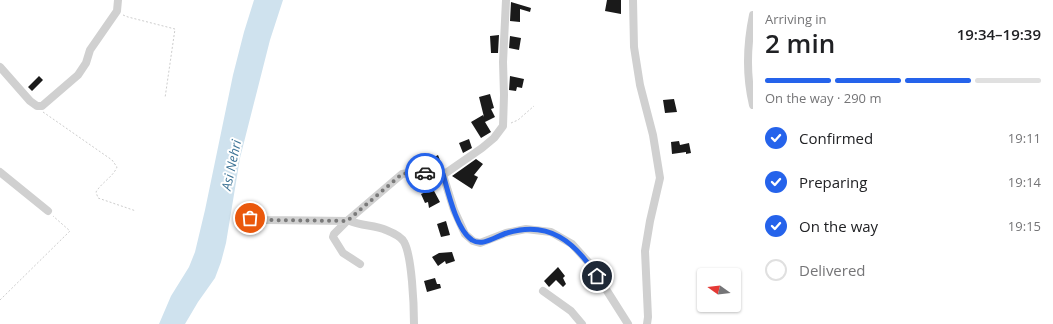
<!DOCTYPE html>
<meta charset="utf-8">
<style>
body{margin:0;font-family:"Open Sans",sans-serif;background:#f6f6f6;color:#202124;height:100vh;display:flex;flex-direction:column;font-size:15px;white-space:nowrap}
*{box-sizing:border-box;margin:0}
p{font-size:13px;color:#757577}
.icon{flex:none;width:22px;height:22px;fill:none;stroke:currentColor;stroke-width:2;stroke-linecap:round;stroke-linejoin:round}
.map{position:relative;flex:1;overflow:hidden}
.side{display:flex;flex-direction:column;background:#fff;width:300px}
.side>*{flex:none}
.needle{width:26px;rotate:284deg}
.buttons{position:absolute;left:697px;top:268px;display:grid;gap:8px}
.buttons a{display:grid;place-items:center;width:44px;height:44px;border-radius:4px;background:#fff;box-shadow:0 1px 3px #0004;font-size:20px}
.pin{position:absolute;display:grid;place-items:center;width:34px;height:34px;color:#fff;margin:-17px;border:2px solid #fff;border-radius:50%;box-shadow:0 1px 4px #0007}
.courier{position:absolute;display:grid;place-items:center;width:40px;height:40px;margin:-20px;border:3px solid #2563eb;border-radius:50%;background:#fff;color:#222;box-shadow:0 1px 5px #0007}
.head em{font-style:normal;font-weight:600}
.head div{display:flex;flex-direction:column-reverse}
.head{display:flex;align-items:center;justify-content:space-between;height:68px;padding:0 12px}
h1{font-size:26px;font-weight:600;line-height:30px}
.bar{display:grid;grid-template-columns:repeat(4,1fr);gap:6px 4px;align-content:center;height:48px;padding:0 12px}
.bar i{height:5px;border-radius:3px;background:#e0e0e0}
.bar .current{background:#2563eb}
.bar p{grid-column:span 4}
ol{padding:0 12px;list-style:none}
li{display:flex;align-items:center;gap:12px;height:44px}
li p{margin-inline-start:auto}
li .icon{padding:4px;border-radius:50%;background:#2563eb;color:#fff;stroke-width:4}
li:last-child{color:#757577}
li i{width:22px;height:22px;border:2px solid #e0e0e0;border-radius:50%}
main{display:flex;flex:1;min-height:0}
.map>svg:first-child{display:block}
.water{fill:#cfe2ee}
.building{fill:#1a1a1a}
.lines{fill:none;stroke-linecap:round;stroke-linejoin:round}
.path{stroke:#cdcdcd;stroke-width:1;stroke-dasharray:2 2;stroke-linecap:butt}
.minor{stroke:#d0d0d0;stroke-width:8}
.done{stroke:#7a7a7a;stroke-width:4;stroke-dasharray:0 7.2}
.route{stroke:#2563eb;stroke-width:5}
.labels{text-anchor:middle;stroke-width:4;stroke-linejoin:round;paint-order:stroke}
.water-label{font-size:13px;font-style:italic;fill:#3f7597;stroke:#fff}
</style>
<main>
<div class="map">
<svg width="753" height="324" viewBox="0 0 753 324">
<rect width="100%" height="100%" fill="#fff"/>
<path class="water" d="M254,0H283L270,40L240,158L226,243L221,262L215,278L198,302L185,324H159L171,296L189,267L195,252L205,210L233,75L244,32Z"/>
<path class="building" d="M607,0H621V14L605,11Z
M511,2L531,8L530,12L520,9V22L510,21Z
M499,35L498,53H491L490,36Z
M510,36L521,38L519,50L509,48Z
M39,76L43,80L32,91L28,87Z
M510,76L524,79L522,88L517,87L516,91L509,90Z
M490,94L494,108L491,109L495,117L485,122L491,132L481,138L471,122L483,115L484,117L479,97Z
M674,99L677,112L665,113L663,100Z
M469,139L472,148L463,153L459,143Z
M679,141L680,145L689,143L691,153L686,154V152L672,154L671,142Z
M438,155L443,168L441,169H435L433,163L429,165L427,161Z
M476,159L483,164L474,175L478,177L472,189L452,176Z
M433,189L440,202L429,208L428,202L425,203L421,194Z
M446,221L450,235L441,237L437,224Z
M452,252L455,261L446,264L445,261L438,266L432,257L439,253Z
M558,267L565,276L563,278L566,284L563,287L556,280L549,287L544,281Z
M435,278L437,284H440L441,288L427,292L424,281Z"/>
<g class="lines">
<path class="path" d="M123,15L128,17L175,29L165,98
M43,112L112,160L117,167C113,177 102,182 96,192L98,198L136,211
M511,123L518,120L534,106
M0,300L70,231L53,216"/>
<path class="minor" d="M633,0L634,47L640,85L653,135L660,178L650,221L645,251L648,317L647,324
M753,15C747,44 746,76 753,105
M0,67L30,101L37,106H42L78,75L86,63L90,50L117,11L118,0
M0,172L48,211
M443,175L454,210L465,234L473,241L480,243L506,233L526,229L551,232L572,244L590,264L628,324
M250,218L264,220L350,221C362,226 375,225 386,230C391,232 401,236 404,242C412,256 414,306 414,324
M360,264L343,253L333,237L334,234L347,221L402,174L415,172L443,175L482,148L494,138L503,126L504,95L503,62L506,0
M543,291L571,311L582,324"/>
</g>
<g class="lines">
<path class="done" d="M250,218L264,220L347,221L402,174L415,172L425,173"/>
<path class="route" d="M425,173L443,174C448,192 457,231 472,240C483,247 496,236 507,233C549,220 575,242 597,276"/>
</g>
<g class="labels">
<g class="water-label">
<text transform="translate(231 165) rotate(-78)" y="5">Asi Nehri</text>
</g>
</g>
</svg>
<div class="buttons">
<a><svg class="needle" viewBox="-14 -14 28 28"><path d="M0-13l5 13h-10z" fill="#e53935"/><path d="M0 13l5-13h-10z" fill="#757577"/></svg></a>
</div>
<div class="pin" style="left:250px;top:218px;background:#ea580c"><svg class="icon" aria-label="bag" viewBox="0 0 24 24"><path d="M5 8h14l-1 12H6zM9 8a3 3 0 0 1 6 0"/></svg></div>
<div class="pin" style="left:597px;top:276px;background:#1f2937"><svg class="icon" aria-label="home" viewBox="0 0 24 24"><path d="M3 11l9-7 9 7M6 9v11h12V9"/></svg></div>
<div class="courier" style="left:425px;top:173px"><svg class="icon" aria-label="car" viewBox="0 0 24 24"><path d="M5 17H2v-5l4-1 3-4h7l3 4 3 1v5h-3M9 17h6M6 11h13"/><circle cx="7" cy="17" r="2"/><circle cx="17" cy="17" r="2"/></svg></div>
</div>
<section class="side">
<div class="head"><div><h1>2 min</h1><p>Arriving in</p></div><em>19:34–19:39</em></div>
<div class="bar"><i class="current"></i><i class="current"></i><i class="current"></i><i></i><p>On the way · 290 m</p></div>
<ol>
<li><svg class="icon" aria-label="check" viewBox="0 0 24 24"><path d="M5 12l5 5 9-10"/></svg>Confirmed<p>19:11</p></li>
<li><svg class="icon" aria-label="check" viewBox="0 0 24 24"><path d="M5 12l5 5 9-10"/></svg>Preparing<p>19:14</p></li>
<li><svg class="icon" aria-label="check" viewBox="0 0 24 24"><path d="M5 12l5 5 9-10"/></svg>On the way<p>19:15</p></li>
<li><i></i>Delivered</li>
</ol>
</section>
</main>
